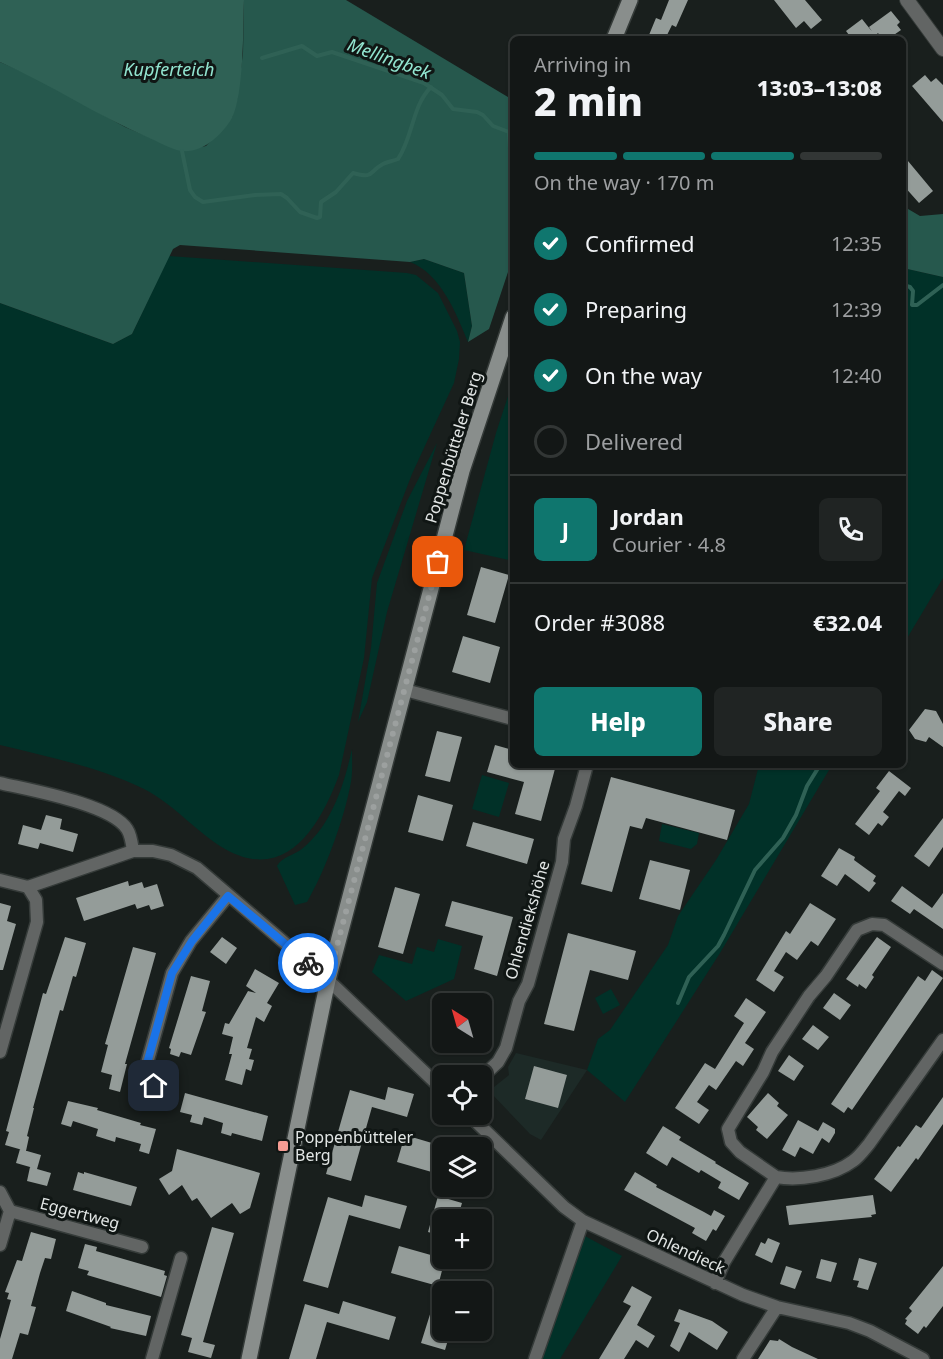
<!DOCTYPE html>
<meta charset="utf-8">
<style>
body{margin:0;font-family:"Noto Sans",sans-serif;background:#202423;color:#f1f3f6;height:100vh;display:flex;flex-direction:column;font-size:22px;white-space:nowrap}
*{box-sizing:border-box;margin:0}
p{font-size:20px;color:#9d9fa1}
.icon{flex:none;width:33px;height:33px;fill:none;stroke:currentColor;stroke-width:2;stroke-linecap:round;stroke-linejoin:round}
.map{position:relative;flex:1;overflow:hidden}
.details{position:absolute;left:510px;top:36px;width:396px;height:732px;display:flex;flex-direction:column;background:#131716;border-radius:9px;box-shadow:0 2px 4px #0004,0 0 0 2px #323635}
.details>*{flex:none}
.needle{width:39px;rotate:323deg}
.buttons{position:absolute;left:432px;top:993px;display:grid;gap:12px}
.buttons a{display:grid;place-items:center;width:60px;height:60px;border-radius:9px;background:#131716;box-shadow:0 2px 4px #0004,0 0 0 2px #323635;font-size:30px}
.pin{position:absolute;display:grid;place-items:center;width:51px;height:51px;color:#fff;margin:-26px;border-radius:12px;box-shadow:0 3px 9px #0006}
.courier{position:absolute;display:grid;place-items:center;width:60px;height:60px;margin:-30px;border:4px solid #1a73e8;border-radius:50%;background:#fff;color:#222;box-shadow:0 2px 8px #0007}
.overview em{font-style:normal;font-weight:800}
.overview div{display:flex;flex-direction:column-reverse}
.overview{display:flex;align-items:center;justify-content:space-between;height:102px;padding:0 24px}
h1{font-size:39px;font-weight:800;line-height:45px}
.bar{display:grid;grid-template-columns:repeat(4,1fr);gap:9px 6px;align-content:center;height:72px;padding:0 24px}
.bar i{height:8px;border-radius:4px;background:#323635}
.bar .on{background:#0f766e}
.bar p{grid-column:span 4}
.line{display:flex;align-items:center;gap:15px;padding:0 24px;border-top:2px solid #323635}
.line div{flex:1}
.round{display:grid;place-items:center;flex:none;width:63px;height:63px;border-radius:9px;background:#202423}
ol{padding:0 24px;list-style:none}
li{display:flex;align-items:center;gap:18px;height:66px}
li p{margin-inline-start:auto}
li .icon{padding:6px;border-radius:50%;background:#0f766e;color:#fff;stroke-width:4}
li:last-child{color:#9d9fa1}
li i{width:33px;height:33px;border:3px solid #323635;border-radius:50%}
.cta{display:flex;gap:12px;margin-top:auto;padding:12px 24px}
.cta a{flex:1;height:69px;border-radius:9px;background:#0f766e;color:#fff;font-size:24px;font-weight:800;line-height:69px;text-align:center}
.cta a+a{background:#202423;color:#f1f3f6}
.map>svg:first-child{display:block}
.built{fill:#1d2a27}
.green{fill:#013128}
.forest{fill:#26584d}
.water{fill:#2f6155}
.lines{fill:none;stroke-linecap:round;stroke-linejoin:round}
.stream{stroke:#2f6155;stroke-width:4}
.building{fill:#949c99}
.minor-casing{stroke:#353b39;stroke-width:15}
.tertiary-casing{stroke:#353b39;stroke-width:16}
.secondary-casing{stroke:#353b39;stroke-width:18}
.minor{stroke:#626564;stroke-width:12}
.tertiary{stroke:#626564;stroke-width:14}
.secondary{stroke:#898e8c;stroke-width:15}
.done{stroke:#9ca09f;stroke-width:6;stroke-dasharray:0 10.8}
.route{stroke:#1a73e8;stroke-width:8}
.poi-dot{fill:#f59c93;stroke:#101614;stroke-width:2}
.labels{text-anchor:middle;stroke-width:6;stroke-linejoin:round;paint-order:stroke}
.street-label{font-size:16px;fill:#e2e6e5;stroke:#101614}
.poi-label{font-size:16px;fill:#e2e6e5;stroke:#101614;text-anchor:start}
.water-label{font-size:18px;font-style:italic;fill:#92e5d0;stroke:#101614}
</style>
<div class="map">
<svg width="943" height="1359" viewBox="0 0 943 1359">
<rect width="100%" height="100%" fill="#191f1d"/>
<path class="built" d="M516,1053L587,1070L541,1140L530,1134L489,1091L509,1075L508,1067Z"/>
<path class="green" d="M169,256L407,273L416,275L438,293L457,331L460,342L459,359L454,383L412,474L372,578L364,658L339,775C321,824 287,884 225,849C196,832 175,805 144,789C99,767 49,757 0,745V303L113,344L132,334Z
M424,259L464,273L472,326L468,342C456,313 441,274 410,262Z
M903,268L943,277V578L903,645Z
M513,389V561L464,550L496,433L510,390Z
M437,443L387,612L367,702L358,722L371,648L377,583L407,501Z
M352,749C352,762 353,775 350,787C343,822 325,871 307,902L295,905L277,866C281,857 295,855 303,848C332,824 344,785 352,749Z
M759,765H832L720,953L625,1102L587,1070L598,1039L610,1030L668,945L678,916L716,860L749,804Z
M482,775L509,783L499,817L472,809Z
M662,824L699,833L697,844L691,849L659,841Z
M438,939L462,946L454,979L406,1001L372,972L379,955L412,964L417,947L434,952Z
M611,989L620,1005L603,1014L595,998Z
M583,1235L622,1256L560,1359H540Z"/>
<path class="forest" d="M244,0H346L513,100V257L489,329L468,342L472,326L464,273L424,259L410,262L180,245L173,249L132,334L113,344L0,303V62L32,76L125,127L182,151L206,146L232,117L237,100L243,53Z
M903,206L920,216L943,214V277L903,268Z"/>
<path class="water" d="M0,0H244C243,29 244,94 232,118C222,135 202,154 181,151C170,149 157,141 147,137C96,115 50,84 0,62Z"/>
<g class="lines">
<path class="stream" d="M262,58L302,46L317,56L332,52L424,83L442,95L453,109L477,112L483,115L493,126L509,132L510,149L513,157
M182,151L190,190L195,197L203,202L255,195L281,194L287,198L300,212L317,218L320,217L321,202L336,192L353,173C375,179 368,172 383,164C387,162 393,161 398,159C413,137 412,106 431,87
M903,285L910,287L913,291L912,305H917L943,285
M903,619V630
M678,1003L689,977L718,946L724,935L755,870L783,838L796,815L807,786L820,765"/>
</g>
<path class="building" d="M669,0H688L676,27L672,25L665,39H658L649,35L656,18L661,20Z
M774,0H805L822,20L811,29L804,21L796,28Z
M891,11L900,22L897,25L901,30L888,39H882L878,33L875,36L869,27Z
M862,19L874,34L867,39H852L846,31Z
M925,75L931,82L936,78L943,85V122L912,86Z
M903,155L933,191L919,203L903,185Z
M481,567L509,575L495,623L467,615Z
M463,636L500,647L490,683L452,672Z
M925,709L936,711L943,724V747L929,737L926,742L915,739L909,730Z
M437,731L462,737L450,782L425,776Z
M495,745L513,750V765H556L541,821L515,814L524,782L487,772Z
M889,771L911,788L905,796L899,791L883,812L889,817L882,826L878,823L869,835L855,824L880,791L876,788Z
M611,777L735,810L727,840L646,818L642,829L630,826L612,892L581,884Z
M418,795L453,805L443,841L408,832Z
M46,815L62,819L60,829L78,834L73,852L40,843L38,849L18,844L23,825L41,830Z
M943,818V847L929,867L914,856Z
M473,822L534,839L527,864L466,846Z
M839,848L855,857L854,860L876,876L873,881L876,883L869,892L845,874L837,886L821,876Z
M650,860L690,870L680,910L639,899Z
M128,881L129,886L142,882L144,888L157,884L164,906L151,910L149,905L137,909L135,904L84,921L76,898Z
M902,886L932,908L943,893V929L914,909L910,914L891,901Z
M395,887L420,894L403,954L378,947Z
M452,901L513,917L497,976L474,969L483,936L445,926Z
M0,903L11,906L7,921L16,924L3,970H0Z
M810,903L836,919L818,946L811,941L797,960L786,952L774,971L784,977L774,992L756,980L786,931L790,934Z
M568,933L636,951L628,980L590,970L574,1031L544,1024Z
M65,937L86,943L76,977L73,976L63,1011L60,1010L33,1108H34L27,1136L29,1137L26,1151L5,1145L9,1132L6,1131L43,993L46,994Z
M222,937L237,948L226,964L210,952Z
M877,937L891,947L872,975L874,977L866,989L859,984L858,987L846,979Z
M133,947L156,953L125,1064H127L120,1092L109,1089L112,1075L101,1072L108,1045L105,1044Z
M255,969L279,983L267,1003L272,1006L264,1022L256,1017L247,1048L252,1049L249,1059L254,1060L251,1071L246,1069L242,1085L225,1080L232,1054H229L233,1037L222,1034L225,1023L229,1024L248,991L256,993L246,986Z
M932,970L943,978L852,1110L848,1107L844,1113L831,1104L918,976L925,981Z
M191,976L210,981L202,1011L206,1012L191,1055L181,1052L179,1057L170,1054L171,1049L169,1048Z
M834,993L851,1005L840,1020L823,1008Z
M746,998L766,1012L745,1043L754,1049L743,1066L736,1061L716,1090L709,1085L697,1102L709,1110L699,1124L675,1108L705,1063L715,1069L744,1023L734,1016Z
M813,1025L829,1037L818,1050L802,1039Z
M789,1055L804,1066L794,1081L778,1071Z
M534,1066L567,1075L558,1108L525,1099Z
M388,1087L414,1094L407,1117L372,1107L351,1181L326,1174L350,1090L385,1100Z
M185,1093L268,1116L262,1141L232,1133L231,1136L221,1133L223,1123L204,1117L202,1125L190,1122L192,1115L180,1112Z
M768,1093L779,1103L777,1106L788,1115L767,1139L756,1130L758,1127L747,1117Z
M943,1097V1124L918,1160L916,1158L891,1192L874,1179L898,1146L900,1147L916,1125L921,1128Z
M68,1101L98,1108L97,1110L141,1123L140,1125L156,1129L149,1154L139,1151L141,1144L116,1137L115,1142L96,1136L98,1129L73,1121L71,1127L61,1124Z
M798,1120L818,1131L823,1122L835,1129V1133L829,1143L822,1138L813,1154L800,1147L795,1157L782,1150Z
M663,1126L681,1137L679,1140L716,1162L715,1163L749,1183L739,1200L718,1188L721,1182L701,1170L699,1173L672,1157L667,1166L646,1153Z
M405,1135L442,1146V1175L397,1162Z
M20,1149L41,1155L37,1169L16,1163Z
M177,1149L260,1173L250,1208L240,1214L232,1203L211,1218L197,1198L192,1201L182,1185L169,1195L159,1179L172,1171Z
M30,1167L51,1173L47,1186L27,1181Z
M78,1172L84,1174V1172L137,1187L131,1206L73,1190Z
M635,1172L657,1185L656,1187L704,1212L711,1216L714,1210L725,1216L716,1231L713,1229L706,1241L692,1233L695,1228L624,1190Z
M365,1195L407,1206L400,1229L349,1215L328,1288L303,1281L328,1197L362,1207Z
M873,1195L876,1214L871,1215L872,1217L789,1225L786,1206Z
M438,1196L462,1203L457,1220H442V1236L428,1232Z
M212,1227L234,1233L203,1342L215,1345L211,1358L188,1352L192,1338L181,1335Z
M31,1232L56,1239L51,1259L45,1258L40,1273L31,1306L36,1307L28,1335L20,1333L12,1359H0V1339L11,1300L7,1299L9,1293L5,1292L17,1260L22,1261Z
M768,1238L780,1243L772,1263L755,1255L761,1242L765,1244Z
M85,1244L97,1247L96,1251L165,1271L164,1275L167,1276L161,1297L87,1275L89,1271L78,1268Z
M399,1246L445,1259L438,1286L391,1273Z
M859,1258L877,1263L868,1290L857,1287L859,1281L853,1280Z
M821,1259L837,1263L831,1282L816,1278Z
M786,1266L802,1271L795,1289L780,1284Z
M943,1266V1306L926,1328L924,1326L918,1334L905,1324L907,1320L905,1319L912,1311L909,1308Z
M632,1286L652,1297L637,1325L655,1336L648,1348L636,1340L624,1359H599L631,1306L623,1302Z
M72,1291L106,1303V1305L151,1316L146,1336L110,1328L111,1327L66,1311Z
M343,1301L396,1317L389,1340L327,1322L316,1359H289L305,1304L339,1314Z
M432,1308L442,1311V1330H451L445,1350L421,1343Z
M679,1309L712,1321L728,1332L717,1350L689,1332L679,1352L670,1346L680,1323L674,1321Z
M779,1339L792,1347L818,1359H758L770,1340L778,1341Z"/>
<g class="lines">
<defs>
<path id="minor" d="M405,690L513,719
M0,783C29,790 111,804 127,829C131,835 132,844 133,851
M0,880L28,887L133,851H153L171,855L197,868L328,980L442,1089
M0,1052L37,922L36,900L28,887
M482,1077L498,1062L506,1048L519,1001L528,984L562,862L564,839L576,806L587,765
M154,1086L146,1067L172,973L191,941L228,896
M468,1114L564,1207L583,1221L743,1295L777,1307L849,1323L870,1331L923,1359
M776,1177L740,1152L731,1142L728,1129L763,1072L772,1052L809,996L826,976L857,930L872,924L884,925L943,964
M0,1192L10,1211L0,1245
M10,1211L142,1247
M715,1283L724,1262L776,1177C799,1181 833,1176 853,1161C859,1157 864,1150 869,1144L943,1040
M152,1359L181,1258
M535,1359L583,1221
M743,1359L777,1307"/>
<path id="tertiary" d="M907,0L943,49"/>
<path id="secondary" d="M614,39L630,0
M249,1359L328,980L462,471L513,317"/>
</defs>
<use href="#minor" class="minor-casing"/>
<use href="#tertiary" class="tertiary-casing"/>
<use href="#secondary" class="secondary-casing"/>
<use href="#minor" class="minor"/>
<use href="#tertiary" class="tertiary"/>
<use href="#secondary" class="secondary"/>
</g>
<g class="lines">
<path class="done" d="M308,963L328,980L438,562"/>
<path class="route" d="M154,1086L146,1067L172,973L192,941L228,896L308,963"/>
</g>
<rect class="poi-dot" x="277" y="1140" width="12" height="12" rx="3"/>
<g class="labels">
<g class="street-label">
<text transform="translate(453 447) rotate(-73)" y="6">Poppenbütteler Berg</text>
<text transform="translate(527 920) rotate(-74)" y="6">Ohlendiekshöhe</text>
<text transform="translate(80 1213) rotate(15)" y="6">Eggertweg</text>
<text transform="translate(686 1251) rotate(25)" y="6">Ohlendieck</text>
</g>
<g class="poi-label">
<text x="295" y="1143">Poppenbütteler<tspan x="295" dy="18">Berg</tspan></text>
</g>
<g class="water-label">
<text transform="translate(389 59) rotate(20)" y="6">Mellingbek</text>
<text x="169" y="76">Kupferteich</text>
</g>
</g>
</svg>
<div class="buttons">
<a><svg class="needle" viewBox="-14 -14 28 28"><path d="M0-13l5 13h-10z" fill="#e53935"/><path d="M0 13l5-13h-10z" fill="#9d9fa1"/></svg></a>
<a><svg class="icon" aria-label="locate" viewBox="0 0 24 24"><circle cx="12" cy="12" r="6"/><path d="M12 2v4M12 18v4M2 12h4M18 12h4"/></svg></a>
<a><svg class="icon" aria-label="layers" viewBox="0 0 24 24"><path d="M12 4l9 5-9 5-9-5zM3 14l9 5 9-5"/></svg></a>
<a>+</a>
<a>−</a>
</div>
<div class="pin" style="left:438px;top:562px;background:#ea580c"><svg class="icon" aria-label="bag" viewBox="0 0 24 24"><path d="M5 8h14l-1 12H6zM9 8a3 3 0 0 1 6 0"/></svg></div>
<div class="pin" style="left:154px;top:1086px;background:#1f2937"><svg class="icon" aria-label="home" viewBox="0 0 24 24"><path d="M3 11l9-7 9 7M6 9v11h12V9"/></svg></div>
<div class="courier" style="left:308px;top:963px"><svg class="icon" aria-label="bike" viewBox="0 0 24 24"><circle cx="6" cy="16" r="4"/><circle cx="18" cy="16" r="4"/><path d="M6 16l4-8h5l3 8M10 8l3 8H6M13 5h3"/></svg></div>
<section class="details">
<div class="overview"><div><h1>2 min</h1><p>Arriving in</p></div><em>13:03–13:08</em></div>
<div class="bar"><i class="on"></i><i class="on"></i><i class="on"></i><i></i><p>On the way · 170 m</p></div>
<ol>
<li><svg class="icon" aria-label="check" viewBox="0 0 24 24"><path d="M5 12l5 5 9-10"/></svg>Confirmed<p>12:35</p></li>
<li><svg class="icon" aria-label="check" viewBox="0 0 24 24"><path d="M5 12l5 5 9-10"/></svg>Preparing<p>12:39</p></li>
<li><svg class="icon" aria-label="check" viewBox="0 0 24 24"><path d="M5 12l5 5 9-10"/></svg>On the way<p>12:40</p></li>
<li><i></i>Delivered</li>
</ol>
<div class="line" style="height:108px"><b class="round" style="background:#0f766e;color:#fff">J</b><div><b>Jordan</b><p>Courier · 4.8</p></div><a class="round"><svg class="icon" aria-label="phone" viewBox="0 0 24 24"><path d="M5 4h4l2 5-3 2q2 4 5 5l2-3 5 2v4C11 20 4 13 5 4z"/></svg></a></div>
<div class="line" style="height:78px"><div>Order #3088</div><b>€32.04</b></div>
<div class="cta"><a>Help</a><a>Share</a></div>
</section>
</div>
